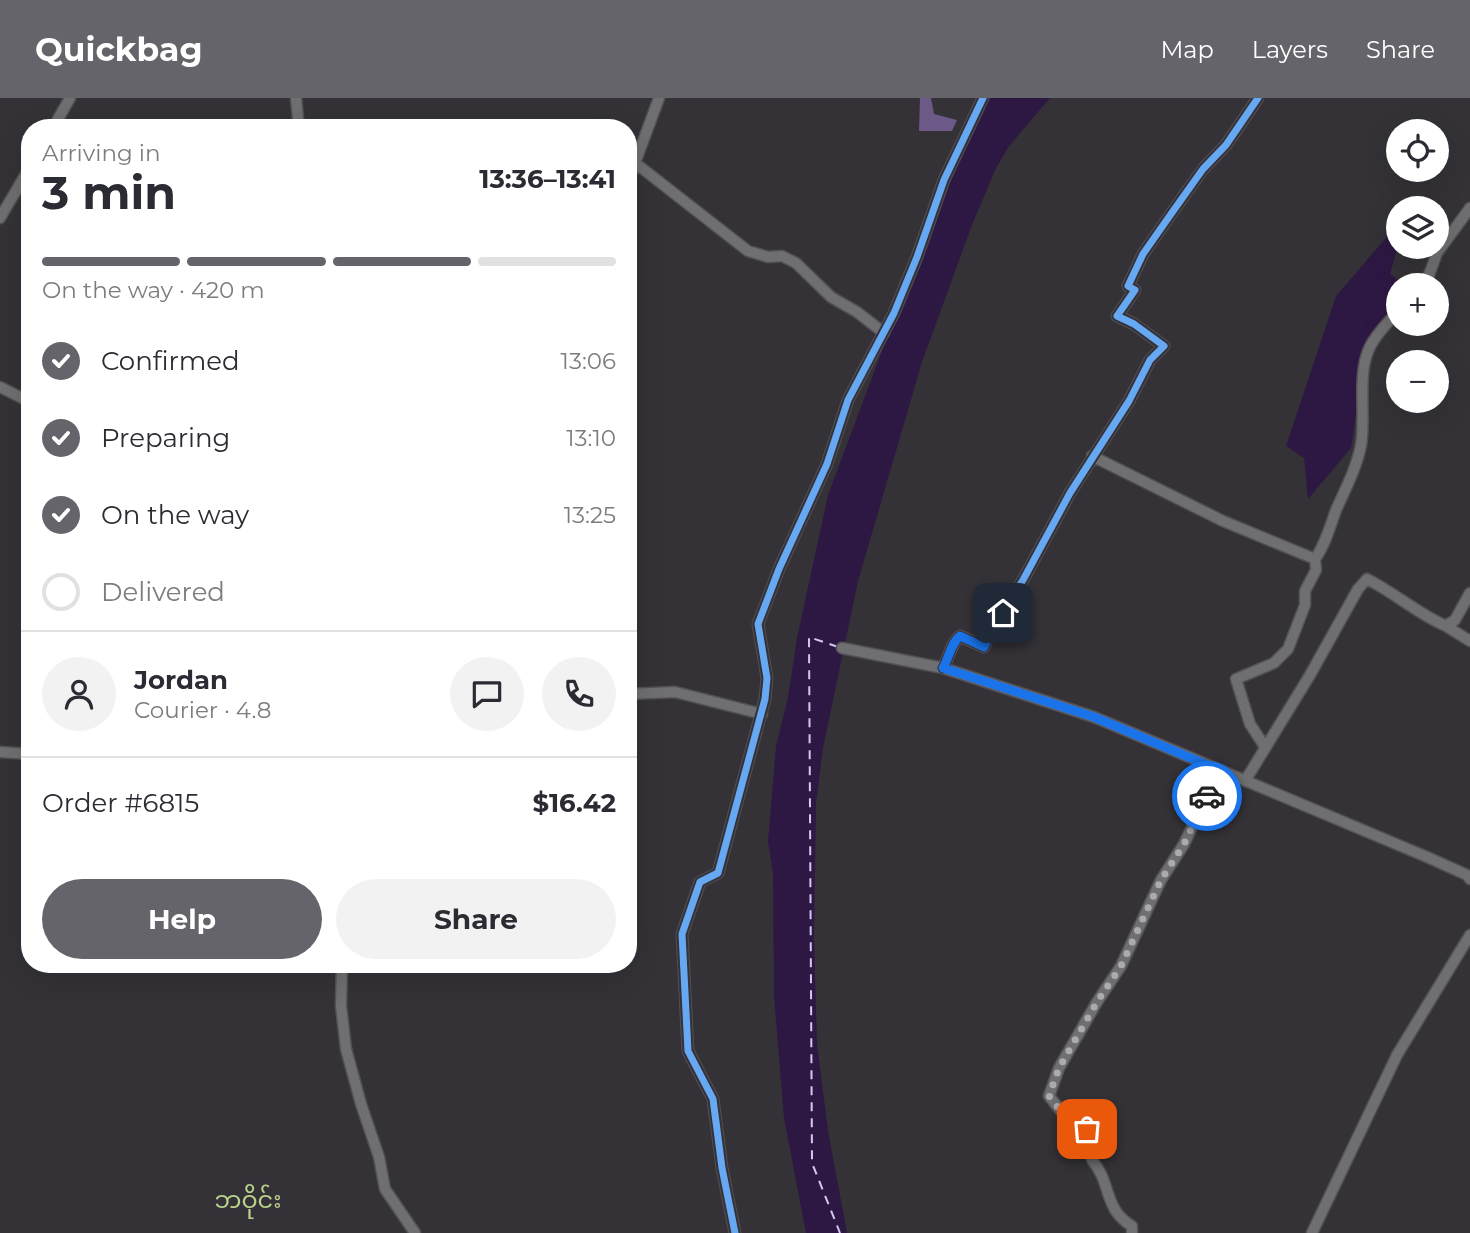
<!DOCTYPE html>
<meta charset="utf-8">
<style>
body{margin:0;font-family:Montserrat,"Noto Sans Myanmar",sans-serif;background:#f2f2f3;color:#2b2b33;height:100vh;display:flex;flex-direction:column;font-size:26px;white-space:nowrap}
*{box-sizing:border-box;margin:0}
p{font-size:23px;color:#7c7c81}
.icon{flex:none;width:38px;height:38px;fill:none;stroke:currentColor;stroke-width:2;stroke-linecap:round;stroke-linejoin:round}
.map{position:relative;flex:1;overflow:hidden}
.side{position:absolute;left:21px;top:21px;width:616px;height:854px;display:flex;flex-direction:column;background:#fff;border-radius:28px;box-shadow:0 7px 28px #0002}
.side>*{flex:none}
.tools{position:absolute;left:1386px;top:21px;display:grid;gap:14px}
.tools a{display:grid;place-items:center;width:63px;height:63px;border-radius:50%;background:#fff;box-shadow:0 7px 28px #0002;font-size:35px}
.pin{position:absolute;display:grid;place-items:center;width:60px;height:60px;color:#fff;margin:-30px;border-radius:14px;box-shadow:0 4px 10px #0006}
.courier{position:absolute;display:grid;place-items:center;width:70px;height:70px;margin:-35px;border:5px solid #1a73e8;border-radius:50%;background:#fff;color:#222;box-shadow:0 2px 9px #0007}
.head em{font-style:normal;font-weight:700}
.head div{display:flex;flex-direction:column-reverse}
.head{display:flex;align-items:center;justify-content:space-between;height:119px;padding:0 21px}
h1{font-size:46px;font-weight:700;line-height:52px}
.bar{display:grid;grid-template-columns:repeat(4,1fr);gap:10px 7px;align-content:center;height:84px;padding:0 21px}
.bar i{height:9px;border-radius:5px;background:#e1e1e2}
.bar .selected{background:#65646a}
.bar p{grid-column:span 4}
.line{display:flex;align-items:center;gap:18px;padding:0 21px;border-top:2px solid #e1e1e2}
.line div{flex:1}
.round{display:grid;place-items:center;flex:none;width:74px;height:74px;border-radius:37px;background:#f2f2f3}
ol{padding:0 21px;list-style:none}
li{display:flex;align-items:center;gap:21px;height:77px}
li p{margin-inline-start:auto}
li .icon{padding:7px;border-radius:50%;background:#65646a;color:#fff;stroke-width:4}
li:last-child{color:#7c7c81}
li i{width:38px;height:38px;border:4px solid #e1e1e2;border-radius:50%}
.action{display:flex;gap:14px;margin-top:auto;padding:14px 21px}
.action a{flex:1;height:80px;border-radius:42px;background:#65646a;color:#fff;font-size:28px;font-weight:700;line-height:80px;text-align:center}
.action a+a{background:#f2f2f3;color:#2b2b33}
header{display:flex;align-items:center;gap:42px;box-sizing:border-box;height:98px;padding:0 35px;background:#65646a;color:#fff}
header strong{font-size:33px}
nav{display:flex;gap:38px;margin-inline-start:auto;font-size:24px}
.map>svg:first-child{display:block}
.forest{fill:#6d5987}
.water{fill:#2d1843}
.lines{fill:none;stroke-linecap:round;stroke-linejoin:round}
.ferry{stroke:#d9c5f5;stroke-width:2;stroke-dasharray:9 7;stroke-linecap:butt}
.minor-casing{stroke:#525054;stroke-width:13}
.minor{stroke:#6f6e71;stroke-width:10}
.cycleway-casing{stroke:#343138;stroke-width:11}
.cycleway{stroke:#66a8f1;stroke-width:7}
.done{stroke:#abaaae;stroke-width:7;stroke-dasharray:0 12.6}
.route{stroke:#1a73e8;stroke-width:9}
.labels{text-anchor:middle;stroke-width:7;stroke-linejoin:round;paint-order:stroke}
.quarter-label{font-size:24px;fill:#bad389;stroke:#343138}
</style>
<header>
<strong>Quickbag</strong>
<nav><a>Map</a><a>Layers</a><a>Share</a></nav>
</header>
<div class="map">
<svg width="1470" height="1135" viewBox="0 0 1470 1135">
<rect width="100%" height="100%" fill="#343237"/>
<path class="forest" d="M920,0H931L934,16L957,22L952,33H919Z"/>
<path class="water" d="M988,0H1050L1009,48L996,70L972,127L922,264L858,483L823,650L816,705L814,839L817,946L828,1033L847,1135H806L784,1020L774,899L773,775L768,744L776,648L788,600L797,540L828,397L927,133Z
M1398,126V147L1390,176L1405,187H1398V204L1366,249L1351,350L1308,401L1304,360L1286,348L1336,198Z"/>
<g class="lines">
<path class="ferry" d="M838,549L809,539L812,1065L840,1135"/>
<defs>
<path id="minor" d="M296,0L299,30
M53,30L70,0
M634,64L748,153L768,159L782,158L796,165L831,199L857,214L884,235
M628,84L659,0
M0,120L30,69
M1421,187L1429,177L1437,155L1470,110
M0,289L30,304
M1092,358L1223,423L1315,461C1325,447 1330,429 1336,412C1345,392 1357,369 1361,347C1366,319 1357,277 1369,251C1375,237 1388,225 1398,213
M1446,528L1470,543
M842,550L943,570L1094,619L1427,759L1467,777L1470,781
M943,570C949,560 951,545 960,538L984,549L992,531L1023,482L1070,395L1129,303L1150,262L1164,248L1134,226L1117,218L1135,192L1128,188L1143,156L1171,116L1203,71L1226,47L1258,0
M628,596L675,594L762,616
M1265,649L1250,626L1236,581L1274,565L1288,551L1305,507V493L1316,472L1315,461
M0,654L30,656
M1245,683L1310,577L1358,491L1367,481C1395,495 1418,516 1446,528L1455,522L1470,495
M342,866L341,908L346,951L361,1006L379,1059L385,1091L415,1135
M735,1135L722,1070L713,1001L688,953L682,836L700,784L718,775L765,601L767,580L758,526L779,471L827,366L848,302L894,215L917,159L944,82L983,0
M1132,1135V1128C1103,1111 1112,1085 1092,1062L1093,1039L1087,1031L1064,1017L1049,998L1059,970L1097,904L1121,868L1161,782L1184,746L1219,672
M1312,1135L1397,957L1470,837"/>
</defs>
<use href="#minor" class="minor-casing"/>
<use href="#minor" class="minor"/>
<defs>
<path id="cycleway" d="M943,570C949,560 951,545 960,538L984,549L992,531L1023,482L1070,395L1129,303L1150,262L1164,248L1134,226L1117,218L1135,192L1128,188L1143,156L1171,116L1203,71L1226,47L1258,0
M735,1135L722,1070L713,1001L688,953L682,836L700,784L718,775L765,601L767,580L758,526L779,471L827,366L848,302L894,215L917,159L944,82L983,0"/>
</defs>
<use href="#cycleway" class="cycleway-casing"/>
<use href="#cycleway" class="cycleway"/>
</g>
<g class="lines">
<path class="done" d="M1087,1031L1064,1017L1049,998L1059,970L1097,904L1121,868L1161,782L1184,746L1207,698"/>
<path class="route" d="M1003,515L992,531L984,549L960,538C951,545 949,560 943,570L1094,619L1219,672L1207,698"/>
</g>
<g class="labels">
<g class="quarter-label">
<text x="248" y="1110">ဘဝိုင်း</text>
</g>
</g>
</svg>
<div class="tools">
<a><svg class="icon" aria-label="locate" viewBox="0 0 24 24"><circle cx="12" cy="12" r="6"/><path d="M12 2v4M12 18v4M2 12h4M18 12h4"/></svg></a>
<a><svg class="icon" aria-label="layers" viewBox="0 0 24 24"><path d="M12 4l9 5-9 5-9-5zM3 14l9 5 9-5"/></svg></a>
<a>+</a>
<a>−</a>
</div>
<div class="pin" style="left:1087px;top:1031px;background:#ea580c"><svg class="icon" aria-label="bag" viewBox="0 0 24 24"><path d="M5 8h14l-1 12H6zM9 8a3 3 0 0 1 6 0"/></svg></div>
<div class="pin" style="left:1003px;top:515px;background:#1f2937"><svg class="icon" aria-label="home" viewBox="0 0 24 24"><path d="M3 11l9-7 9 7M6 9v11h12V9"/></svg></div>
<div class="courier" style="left:1207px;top:698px"><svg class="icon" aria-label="car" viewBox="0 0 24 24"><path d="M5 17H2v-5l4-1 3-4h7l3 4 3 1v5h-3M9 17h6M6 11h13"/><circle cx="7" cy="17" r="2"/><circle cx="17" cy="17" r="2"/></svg></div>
<section class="side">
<div class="head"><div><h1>3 min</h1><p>Arriving in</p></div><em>13:36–13:41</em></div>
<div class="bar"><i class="selected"></i><i class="selected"></i><i class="selected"></i><i></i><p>On the way · 420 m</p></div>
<ol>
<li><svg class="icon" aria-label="check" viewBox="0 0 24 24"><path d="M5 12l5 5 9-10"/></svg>Confirmed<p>13:06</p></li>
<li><svg class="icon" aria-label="check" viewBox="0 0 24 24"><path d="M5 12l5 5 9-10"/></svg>Preparing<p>13:10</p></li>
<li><svg class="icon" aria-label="check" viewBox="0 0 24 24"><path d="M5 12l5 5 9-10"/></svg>On the way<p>13:25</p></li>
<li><i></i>Delivered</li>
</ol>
<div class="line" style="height:126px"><a class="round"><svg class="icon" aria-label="person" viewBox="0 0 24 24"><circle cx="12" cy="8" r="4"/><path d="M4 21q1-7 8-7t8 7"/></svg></a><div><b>Jordan</b><p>Courier · 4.8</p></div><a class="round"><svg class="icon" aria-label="chat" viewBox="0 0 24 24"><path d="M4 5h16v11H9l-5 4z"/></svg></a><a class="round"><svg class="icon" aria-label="phone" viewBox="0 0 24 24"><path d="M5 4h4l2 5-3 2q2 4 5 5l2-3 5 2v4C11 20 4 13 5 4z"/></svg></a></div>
<div class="line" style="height:91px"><div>Order #6815</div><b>$16.42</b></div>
<div class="action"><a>Help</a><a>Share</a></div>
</section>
</div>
